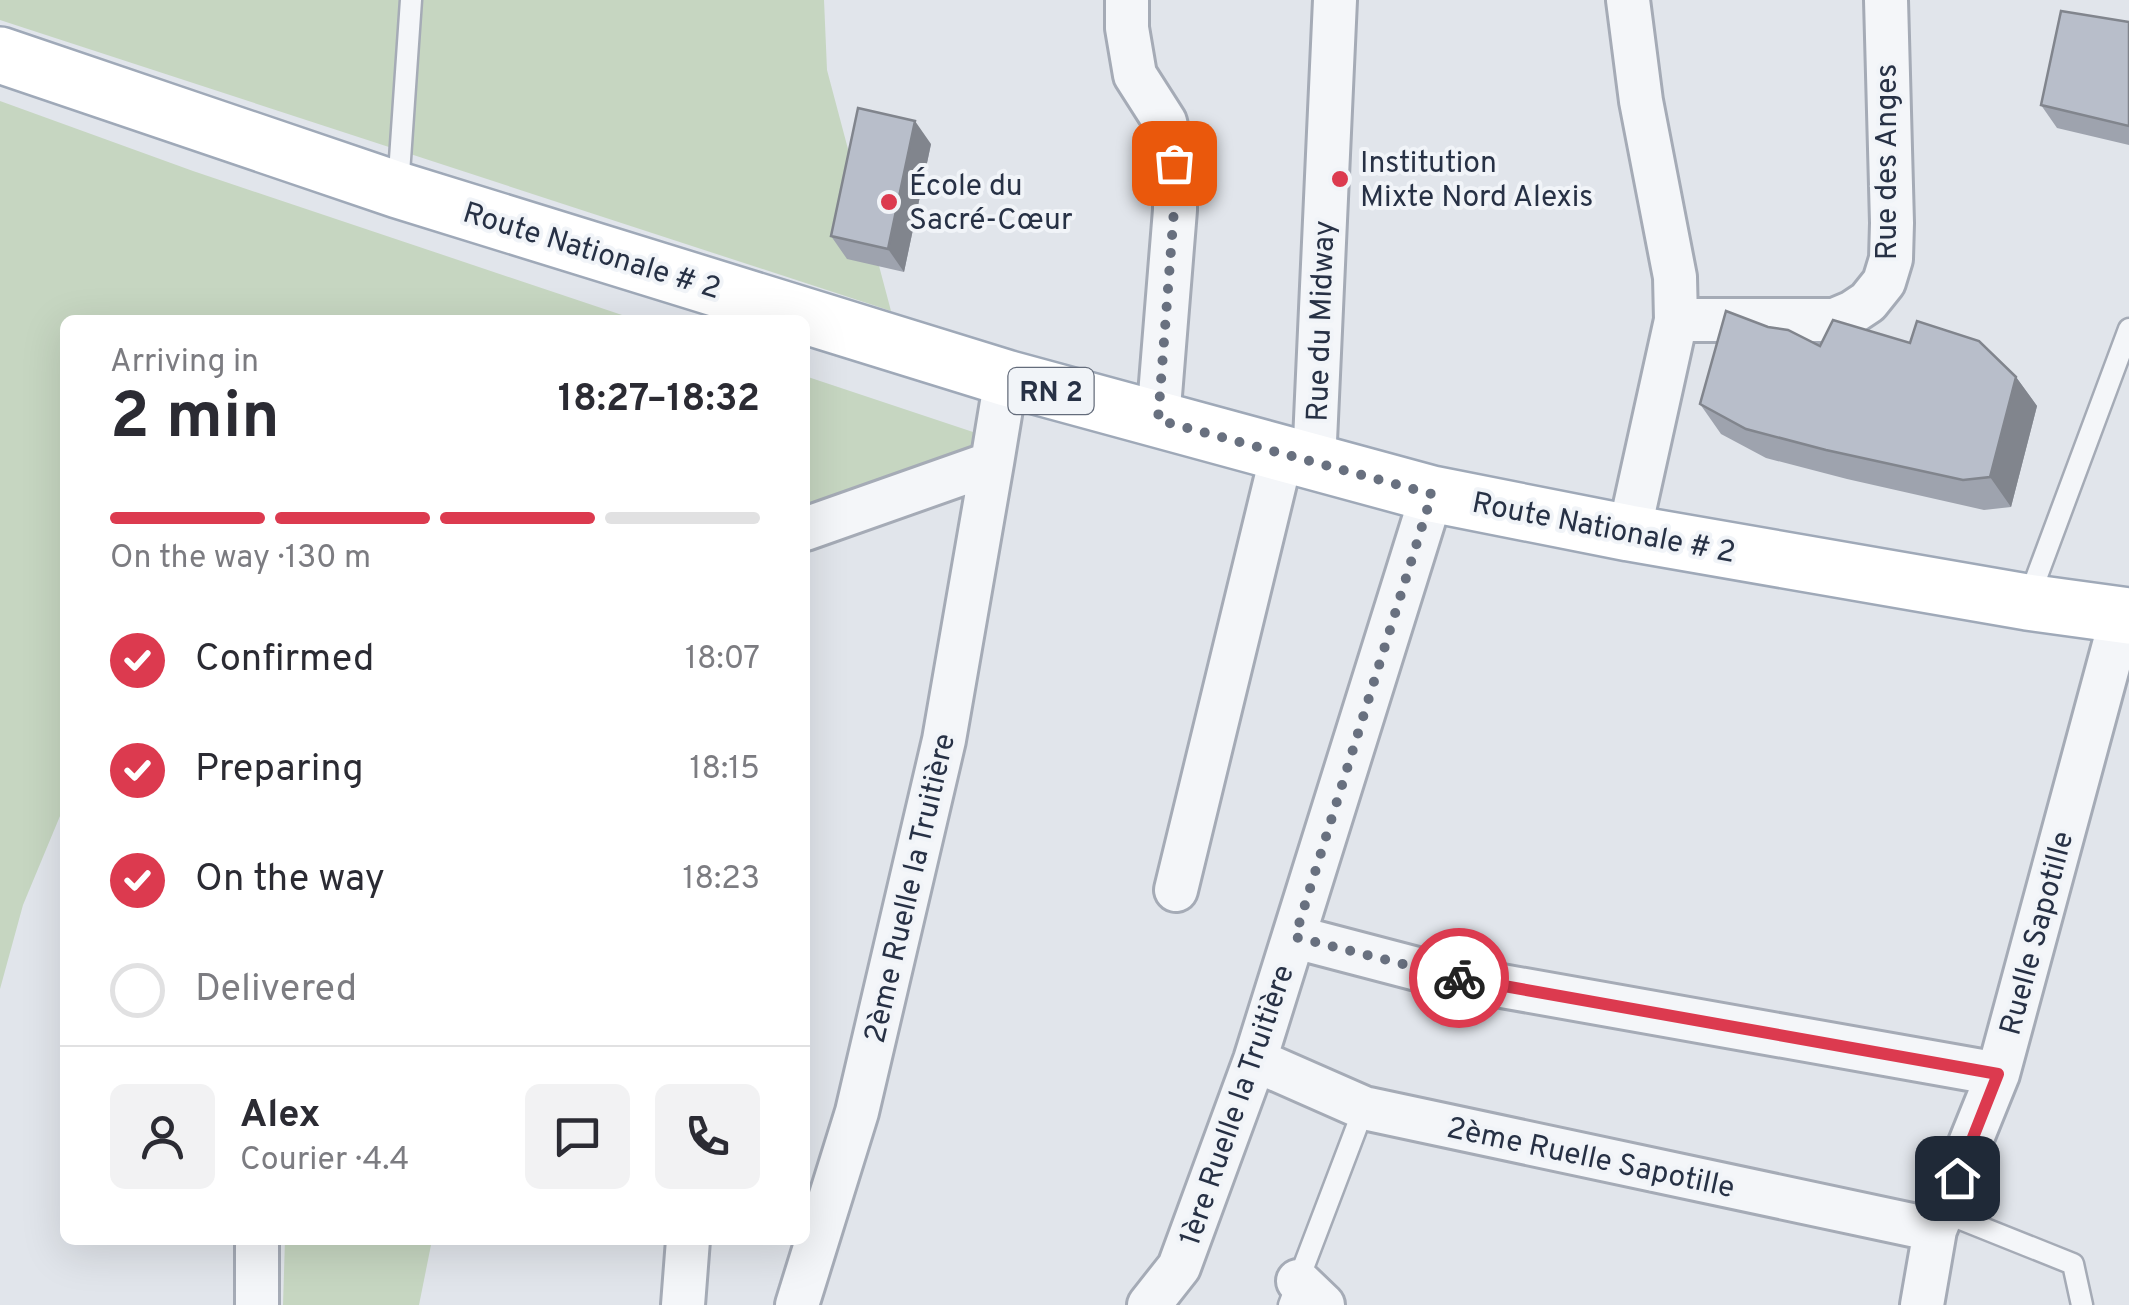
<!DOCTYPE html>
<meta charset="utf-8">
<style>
body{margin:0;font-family:Overpass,sans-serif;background:#f2f2f3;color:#2b2b33;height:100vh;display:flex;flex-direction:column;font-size:38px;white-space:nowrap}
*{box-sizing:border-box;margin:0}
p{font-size:32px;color:#7c7c81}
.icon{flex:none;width:55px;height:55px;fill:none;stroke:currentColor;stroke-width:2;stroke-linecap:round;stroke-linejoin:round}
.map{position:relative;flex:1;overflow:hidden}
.drawer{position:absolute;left:60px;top:315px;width:750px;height:930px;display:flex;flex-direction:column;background:#fff;border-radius:15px;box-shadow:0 10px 40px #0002}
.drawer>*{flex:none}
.pin{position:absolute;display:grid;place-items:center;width:85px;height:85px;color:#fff;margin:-42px;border-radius:20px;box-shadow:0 5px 15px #0006}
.courier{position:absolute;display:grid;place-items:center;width:100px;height:100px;margin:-50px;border:8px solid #dc3a4f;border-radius:50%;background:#fff;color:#222;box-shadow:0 2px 12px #0007}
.headline em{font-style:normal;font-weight:700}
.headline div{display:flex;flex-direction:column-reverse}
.headline{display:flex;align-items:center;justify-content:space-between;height:170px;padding:0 50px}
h1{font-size:65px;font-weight:700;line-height:75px}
.bar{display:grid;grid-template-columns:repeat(4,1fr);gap:15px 10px;align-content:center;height:120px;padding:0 50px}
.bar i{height:12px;border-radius:8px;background:#e1e1e2}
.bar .on{background:#dc3a4f}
.bar p{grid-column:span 4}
.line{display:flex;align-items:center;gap:25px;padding:0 50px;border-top:2px solid #e1e1e2}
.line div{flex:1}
.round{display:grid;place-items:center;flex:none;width:105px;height:105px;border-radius:15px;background:#f2f2f3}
ol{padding:0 50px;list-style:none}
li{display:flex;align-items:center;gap:30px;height:110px}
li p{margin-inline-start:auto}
li .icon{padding:10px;border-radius:50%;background:#dc3a4f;color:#fff;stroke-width:4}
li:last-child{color:#7c7c81}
li i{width:55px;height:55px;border:5px solid #e1e1e2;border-radius:50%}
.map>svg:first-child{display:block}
.green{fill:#c6d6c1}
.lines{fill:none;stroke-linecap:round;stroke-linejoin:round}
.lane-casing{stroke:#a5abb6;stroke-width:25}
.street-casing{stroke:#a5abb6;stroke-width:48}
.primary-casing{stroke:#9fa9b8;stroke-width:60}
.lane{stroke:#f4f6f9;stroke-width:20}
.street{stroke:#f4f6f9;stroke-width:42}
.primary{stroke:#fff;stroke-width:55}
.wall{fill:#9ea3ae}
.shaded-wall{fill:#81858d}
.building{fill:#b8beca;stroke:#81858d;stroke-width:2.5}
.done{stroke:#68707f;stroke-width:10;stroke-dasharray:0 18}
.route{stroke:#dc3a4f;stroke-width:12}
.poi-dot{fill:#dc3a4f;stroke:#f1f4f8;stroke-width:4}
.labels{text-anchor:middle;stroke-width:8;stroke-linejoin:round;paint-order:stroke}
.shield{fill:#f1f4f8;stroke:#646c7b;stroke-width:2.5}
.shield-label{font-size:28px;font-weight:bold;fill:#273145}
.poi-label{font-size:30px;fill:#273145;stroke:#f1f4f8;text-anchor:start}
.street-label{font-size:30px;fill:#273145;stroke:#f1f4f8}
</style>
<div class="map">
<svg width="2129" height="1305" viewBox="0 0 2129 1305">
<rect width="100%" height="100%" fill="#e1e5eb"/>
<path class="green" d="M0,0H824L827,70L891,311L0,20Z
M0,101L193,171L637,320H65V804L23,905L0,989Z
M805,376L1000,441L805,546Z
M285,1240H432L419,1305H283Z"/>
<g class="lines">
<defs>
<path id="lane" d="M398,188L411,0
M2028,600L2129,329
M1943,1212L2073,1264L2082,1305
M1289,1305L1364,1108"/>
<path id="street" d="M1127,0V28L1135,75L1165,122L1175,163V210L1158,420
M1628,0L1641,101L1675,277L1676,320L1629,533
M1676,320H1834L1853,312L1868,302L1884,282L1891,259L1892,223L1886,0
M1314,463L1335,0
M805,529L992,463L1006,378
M1176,890L1282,454
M1295,937L1440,975L1998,1074
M1255,1060L1364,1108L1935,1230
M1298,1281L1323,1305
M257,1305V1240
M683,1305L688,1240
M797,1305L857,1112L944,740L992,463
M1149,1305L1179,1267L1255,1060L1432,494
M1922,1305L1935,1230L1998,1074L2122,615"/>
<path id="primary" d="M0,55L398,190L1006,378L1432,494L1629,533L2027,602L2129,616"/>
</defs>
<use href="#lane" class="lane-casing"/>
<use href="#street" class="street-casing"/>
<use href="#primary" class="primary-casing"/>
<use href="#lane" class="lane"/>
<use href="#street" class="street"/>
<use href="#primary" class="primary"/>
</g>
<path class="wall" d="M2129,22V145L2057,128L2041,105Z
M931,144L904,272L847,259L831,236Z
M1820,346L2016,377L2037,406L2011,507L1984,510L1847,479L1766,458L1721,434L1700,404Z"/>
<path class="shaded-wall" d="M915,121L931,144L904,272L888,249Z
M2016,377L2037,406L2011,507L1990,477Z"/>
<path class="building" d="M2061,11L2129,22V126L2041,105Z
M858,108L915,121L888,249L831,236Z
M1726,311L1768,327L1788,330L1820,346L1833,320L1910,343L1917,321L1979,341L2016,377L1990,477L1963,480L1826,450L1746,429L1700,404Z"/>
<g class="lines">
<path class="done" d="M1174,163V210L1158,420L1432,494L1295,937L1459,978"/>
<path class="route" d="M1459,978L1998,1074L1957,1178"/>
</g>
<g class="poi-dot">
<circle cx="1340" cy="179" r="10"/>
<circle cx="889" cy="202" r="10"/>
</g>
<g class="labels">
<rect class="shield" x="1008.5" y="368" width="85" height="46" rx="8"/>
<g class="shield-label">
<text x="1051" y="401">RN 2</text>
</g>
<g class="poi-label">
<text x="1360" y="172">Institution<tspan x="1360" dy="34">Mixte Nord Alexis</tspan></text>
<text x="909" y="195">École du<tspan x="909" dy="34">Sacré-Cœur</tspan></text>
</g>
<g class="street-label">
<text transform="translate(1886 162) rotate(-90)" y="10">Rue des Anges</text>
<text transform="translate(592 250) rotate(17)" y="10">Route Nationale # 2</text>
<text transform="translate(1320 321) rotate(-88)" y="10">Rue du Midway</text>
<text transform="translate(1604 527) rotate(11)" y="10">Route Nationale # 2</text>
<text transform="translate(909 888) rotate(-77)" y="10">2ème Ruelle la Truitière</text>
<text transform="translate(2036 933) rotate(-75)" y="10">Ruelle Sapotille</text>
<text transform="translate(1236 1105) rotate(-71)" y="10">1ère Ruelle la Truitière</text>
<text transform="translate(1591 1157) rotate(12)" y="10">2ème Ruelle Sapotille</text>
</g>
</g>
</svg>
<div class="pin" style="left:1174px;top:163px;background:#ea580c"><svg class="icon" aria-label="bag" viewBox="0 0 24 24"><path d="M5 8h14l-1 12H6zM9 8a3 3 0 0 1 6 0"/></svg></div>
<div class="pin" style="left:1957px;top:1178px;background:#1f2937"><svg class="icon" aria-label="home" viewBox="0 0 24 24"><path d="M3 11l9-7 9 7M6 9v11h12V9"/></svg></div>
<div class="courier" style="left:1459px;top:978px"><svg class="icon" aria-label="bike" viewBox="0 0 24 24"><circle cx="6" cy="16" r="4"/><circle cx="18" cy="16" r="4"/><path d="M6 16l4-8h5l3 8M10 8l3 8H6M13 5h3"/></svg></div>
<section class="drawer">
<div class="headline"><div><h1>2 min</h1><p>Arriving in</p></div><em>18:27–18:32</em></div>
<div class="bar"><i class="on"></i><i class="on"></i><i class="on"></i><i></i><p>On the way · 130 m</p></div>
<ol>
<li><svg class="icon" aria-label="check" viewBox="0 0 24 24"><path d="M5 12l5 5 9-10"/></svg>Confirmed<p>18:07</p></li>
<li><svg class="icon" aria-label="check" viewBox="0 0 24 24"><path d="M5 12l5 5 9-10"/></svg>Preparing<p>18:15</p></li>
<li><svg class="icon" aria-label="check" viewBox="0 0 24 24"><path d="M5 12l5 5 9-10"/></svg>On the way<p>18:23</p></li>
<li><i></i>Delivered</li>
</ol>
<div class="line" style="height:180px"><a class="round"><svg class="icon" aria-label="person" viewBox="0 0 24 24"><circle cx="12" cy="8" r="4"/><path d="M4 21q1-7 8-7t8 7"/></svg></a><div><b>Alex</b><p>Courier · 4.4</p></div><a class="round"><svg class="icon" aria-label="chat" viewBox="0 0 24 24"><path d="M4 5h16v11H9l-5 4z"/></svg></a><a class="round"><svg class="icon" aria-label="phone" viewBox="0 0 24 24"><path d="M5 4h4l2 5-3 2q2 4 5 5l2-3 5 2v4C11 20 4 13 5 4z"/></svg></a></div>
</section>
</div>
